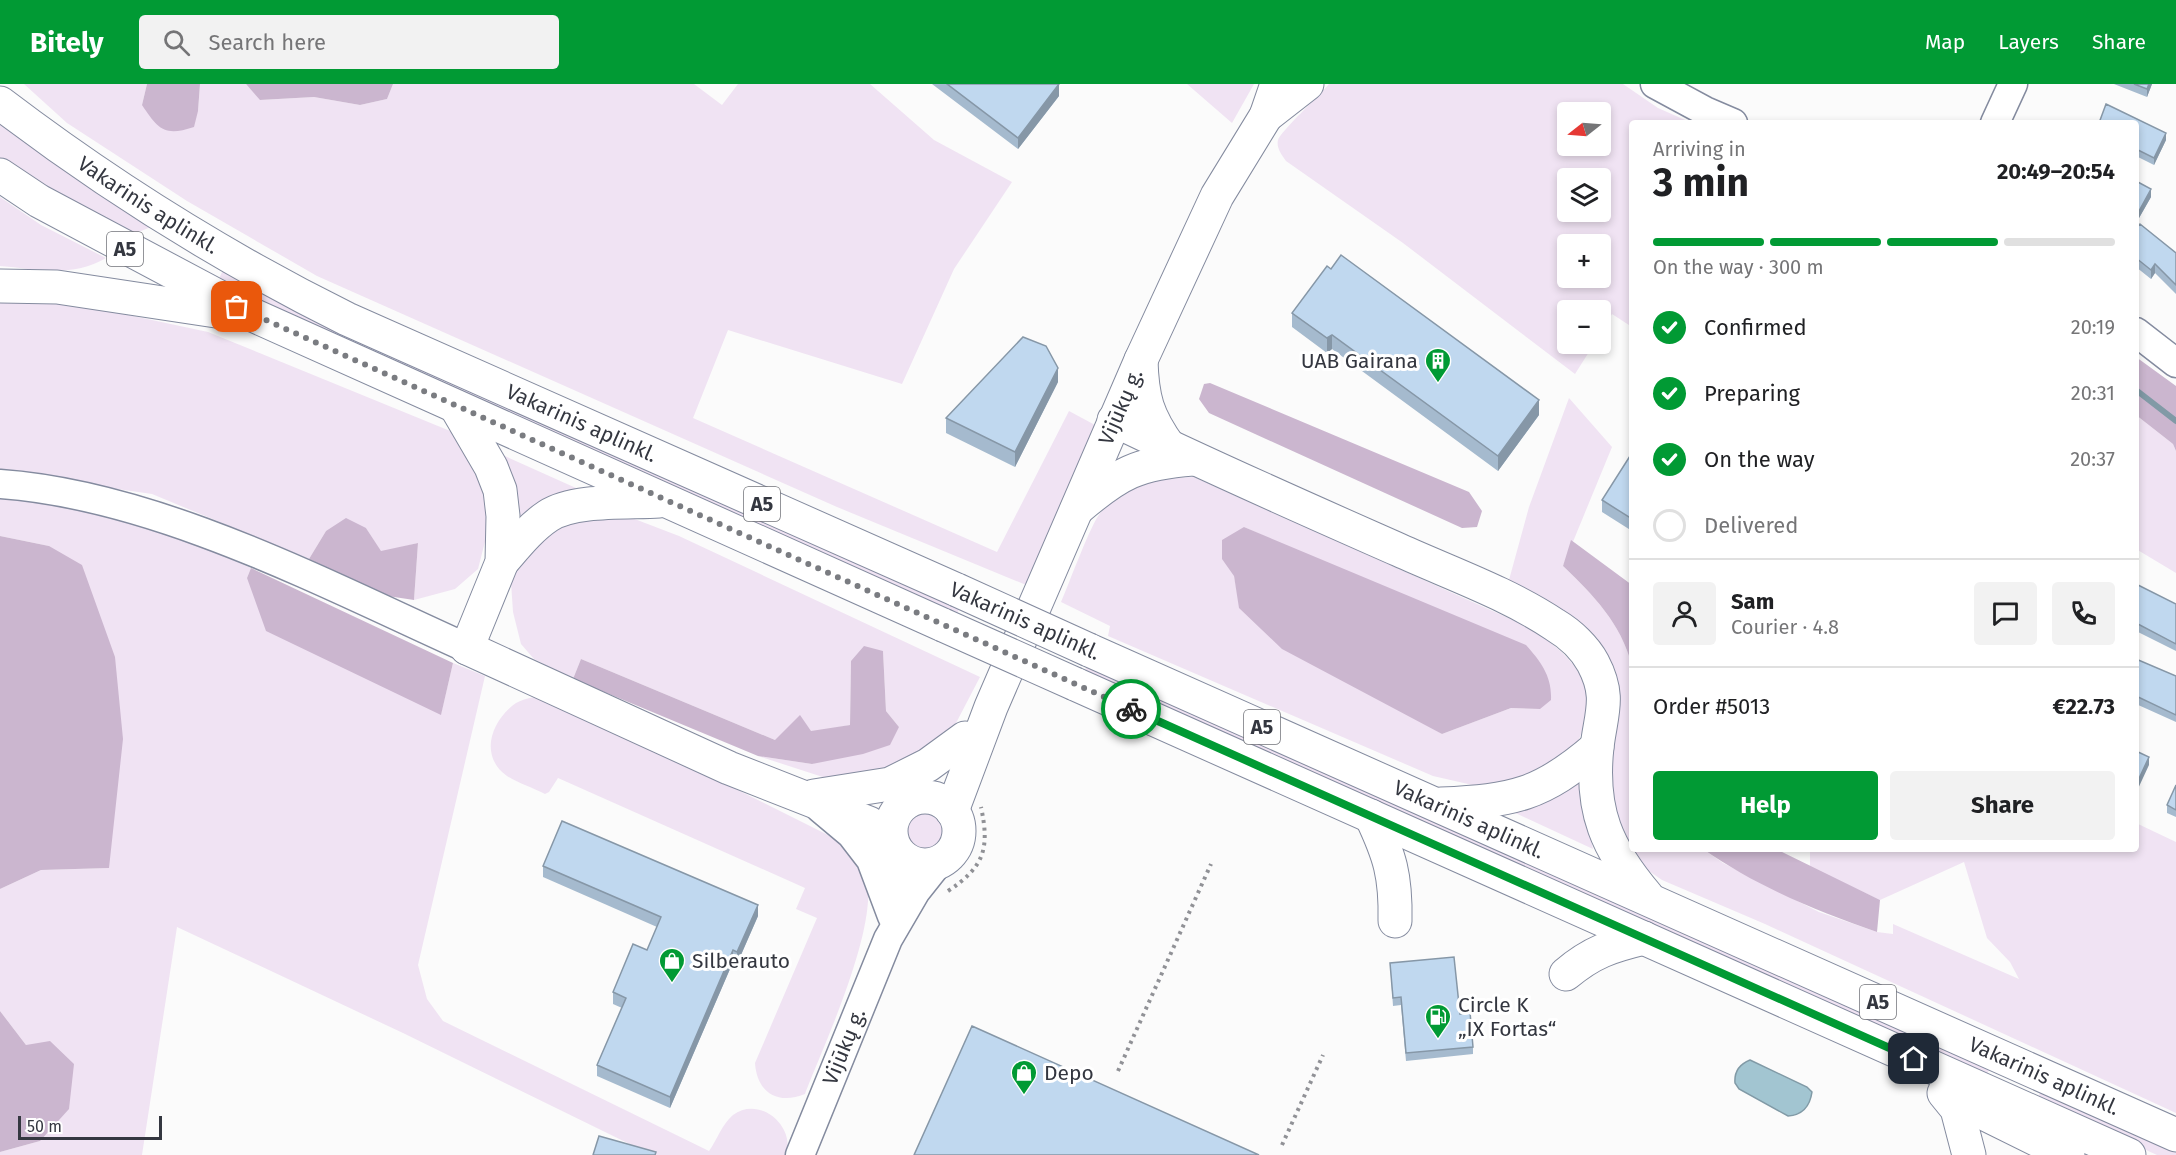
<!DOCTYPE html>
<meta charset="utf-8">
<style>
body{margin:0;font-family:"Fira Sans",sans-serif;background:#f2f2f2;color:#202124;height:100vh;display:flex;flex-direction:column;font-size:22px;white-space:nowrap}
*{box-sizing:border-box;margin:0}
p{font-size:20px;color:#757577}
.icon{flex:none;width:33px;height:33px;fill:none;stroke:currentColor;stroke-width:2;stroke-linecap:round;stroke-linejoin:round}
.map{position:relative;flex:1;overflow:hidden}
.sheet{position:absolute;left:1629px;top:36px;width:510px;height:732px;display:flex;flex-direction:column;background:#fff;border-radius:6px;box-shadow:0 3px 9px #0003}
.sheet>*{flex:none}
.needle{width:39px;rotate:253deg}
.tools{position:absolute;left:1557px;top:18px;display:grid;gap:12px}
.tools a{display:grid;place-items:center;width:54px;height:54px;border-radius:6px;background:#fff;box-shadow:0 3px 9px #0003;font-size:30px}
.scale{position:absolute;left:18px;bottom:15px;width:144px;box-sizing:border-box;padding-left:6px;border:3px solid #343740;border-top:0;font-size:16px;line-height:21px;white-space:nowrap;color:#343740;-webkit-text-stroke:4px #fff;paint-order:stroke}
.pin{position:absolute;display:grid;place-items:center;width:51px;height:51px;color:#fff;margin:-26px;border-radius:12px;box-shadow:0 3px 9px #0006}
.courier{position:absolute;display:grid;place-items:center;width:60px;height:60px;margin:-30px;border:4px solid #019a34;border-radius:50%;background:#fff;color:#222;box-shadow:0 2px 8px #0007}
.head em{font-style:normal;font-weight:700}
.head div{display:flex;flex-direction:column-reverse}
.head{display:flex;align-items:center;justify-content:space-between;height:102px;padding:0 24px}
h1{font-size:39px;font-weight:700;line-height:45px}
.bar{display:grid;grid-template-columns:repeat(4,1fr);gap:9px 6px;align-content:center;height:72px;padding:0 24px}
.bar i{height:8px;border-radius:4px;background:#e0e0e0}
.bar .selected{background:#019a34}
.bar p{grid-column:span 4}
.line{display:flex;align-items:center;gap:15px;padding:0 24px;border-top:2px solid #e0e0e0}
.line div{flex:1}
.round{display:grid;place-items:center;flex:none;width:63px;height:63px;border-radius:6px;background:#f2f2f2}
ol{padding:0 24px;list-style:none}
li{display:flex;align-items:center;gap:18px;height:66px}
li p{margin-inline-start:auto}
li .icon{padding:6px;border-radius:50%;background:#019a34;color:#fff;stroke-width:4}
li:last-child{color:#757577}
li i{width:33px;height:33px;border:3px solid #e0e0e0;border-radius:50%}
.action{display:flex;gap:12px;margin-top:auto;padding:12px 24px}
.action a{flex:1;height:69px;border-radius:6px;background:#019a34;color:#fff;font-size:24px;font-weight:700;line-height:69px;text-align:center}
.action a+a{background:#f2f2f2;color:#202124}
header{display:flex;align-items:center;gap:36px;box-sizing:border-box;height:84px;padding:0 30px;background:#019a34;color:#fff}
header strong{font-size:28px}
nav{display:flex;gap:33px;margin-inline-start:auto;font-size:21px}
.search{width:420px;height:54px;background:#f2f2f2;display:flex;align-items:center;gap:15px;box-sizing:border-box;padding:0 21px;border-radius:6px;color:#757577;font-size:22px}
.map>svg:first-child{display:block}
.green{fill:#f0e3f3;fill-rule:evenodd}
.forest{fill:#cbb6cf}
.water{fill:#a2c5d1;stroke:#819aa6;stroke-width:1.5}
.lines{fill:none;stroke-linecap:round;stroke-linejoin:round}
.stream{stroke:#819aa6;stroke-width:6}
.minor-casing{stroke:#848b9f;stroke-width:31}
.major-casing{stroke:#848b9f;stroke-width:35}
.highway-casing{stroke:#848b9f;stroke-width:35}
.path{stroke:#909196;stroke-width:4;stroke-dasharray:3 4.5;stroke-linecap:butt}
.minor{stroke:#fff;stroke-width:28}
.major{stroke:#fff;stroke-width:33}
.highway{stroke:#fff;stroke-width:33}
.highway-bridge-casing{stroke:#848b9f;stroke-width:35;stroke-linecap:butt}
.highway-bridge{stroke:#fff;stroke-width:33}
.wall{fill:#a5bace}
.shaded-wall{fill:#8697a7}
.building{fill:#c0d8ef;stroke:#8697a7;stroke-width:1.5}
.done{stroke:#7a7c81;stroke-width:6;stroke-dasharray:0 10.8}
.route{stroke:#019a34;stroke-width:8}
.labels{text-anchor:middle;stroke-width:6;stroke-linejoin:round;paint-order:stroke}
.shield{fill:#fff;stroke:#717379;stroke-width:1.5}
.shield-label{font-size:20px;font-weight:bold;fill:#343740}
.street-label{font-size:21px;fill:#343740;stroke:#fff}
.poi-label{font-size:21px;fill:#343740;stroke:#fff;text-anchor:start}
</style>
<header>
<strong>Bitely</strong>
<div class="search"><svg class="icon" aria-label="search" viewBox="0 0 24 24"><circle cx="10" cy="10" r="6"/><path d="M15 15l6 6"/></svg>Search here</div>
<nav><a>Map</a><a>Layers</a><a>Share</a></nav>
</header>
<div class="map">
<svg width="2176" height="1071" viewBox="0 0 2176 1071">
<rect width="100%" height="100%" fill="#fbfbfb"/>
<path class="green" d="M24,0H147L142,21L198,27L200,0H246L261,16L314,13L360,21L387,15L393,0H694L722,21L738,0H870L934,56L1012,98L954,185L902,300L728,246L693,334L997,468L1069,327L1095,341L1031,503L837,423L317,192L187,117L67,39Z
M1187,0H1254L1232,39Z
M1329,0H1623L1658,24L1692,39H1632V243L1612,230L1601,248L1600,226H1568V260H1594L1575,290L1403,159L1286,77C1282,71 1276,64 1278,56C1281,47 1319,12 1329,0ZM1568,28H1600V62H1568ZM1568,94H1600V128H1568ZM1568,160H1600V194H1568Z
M0,36L58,82L151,143L136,149L123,148L0,76Z
M0,113L41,141L106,174C73,194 36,185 0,182Z
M224,184L960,523L956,532L216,201Z
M0,214L54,215L208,248L460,351L485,401L488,446L478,485L455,505L414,516L418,459L381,468L366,444L326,447L309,475L152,410L55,396L0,392Z
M1569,314L1612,363L1563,482C1594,512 1620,538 1632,581V765H1703L1723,779L1819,828L1877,848L1893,850V840L2019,895L2010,878L1987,854L1964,778L1880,816L1810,783V765H2136V739L2176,758V1029L1765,840L1662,796L1630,774L1615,751L1608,685L1619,630L1614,588L1509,496L1529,423Z
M2136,331L2173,360L2176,367V489L2136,465Z
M496,368L576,404L508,456Z
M1194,393L1526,542C1588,580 1606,615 1566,680L1490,705L1433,692L1108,552L1110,542L1061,518C1069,500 1091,439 1101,428C1128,400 1158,394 1194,393ZM1244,443L1291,464L1540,625L1511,624L1442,650L1240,524L1234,492Z
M0,411C88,421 171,448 251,484L247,494L441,630L453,579L485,592L418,881L427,915L443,937L709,1067C717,1056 722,1040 733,1031C759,1011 796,1042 786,1071H652L403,949L177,843L142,1071H0V1068L40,1057L26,961L0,927V805L41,786L109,784L49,462L0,452Z
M619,429L679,452L980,593L955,641L902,686L829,695L758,672L812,680L899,643L886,627L883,567L851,577L850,641L775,656L581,575L573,595L534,575L521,560L513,528L511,499L522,475L567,436Z
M1088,579L1991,982L1986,992L1084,589Z
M547,611L826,750C840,759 855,767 863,782C887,828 823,962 805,1010C778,1021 757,1009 755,979L817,834L796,825L805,804L558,694L549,708L545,710C533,704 518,699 507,692C480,673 490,640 512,622C521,614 536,613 547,611Z
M1577,692L1583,697L1586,733L1593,765L1509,726L1547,718Z
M906 747a19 19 0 1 1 38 0a19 19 0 1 1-38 0Z
M2042,1006L2176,1067V1071H2157L2036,1016Z"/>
<path class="forest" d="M147,0H200L198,27L194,43C164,53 158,45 142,21Z
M246,0H393L387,15L360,21L314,13L260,16Z
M2136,273L2176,302V367L2173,360L2136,331Z
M1210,299L1469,408L1482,427L1477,443L1462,444L1209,329L1199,315L1204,300Z
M346,434L366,444L381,467L418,459L414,516L381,511L309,475L326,447Z
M1244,443L1526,561C1541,578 1552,592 1551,616L1540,625L1511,624L1442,650L1282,565L1239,524L1234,492L1222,475V456Z
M0,452L49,462L82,481L115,573L123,655L109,784L41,786L0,805Z
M1571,456L1632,501V581C1620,538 1594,512 1563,482Z
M251,484L453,579L441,631L266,547L247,494Z
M864,562L883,567L886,627L899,643L890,661L863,670L812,680L758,672L573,595L581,575L775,656L800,631L811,647L850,641L851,577Z
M1703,765H1776L1880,816L1877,848C1816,827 1756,802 1703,765Z
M0,927L26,961L50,957L74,980L69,1025L40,1057L0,1068Z"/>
<path class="water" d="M1750,976L1807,1003L1812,1008C1810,1022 1803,1031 1788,1032L1739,1005L1735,999C1734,987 1740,980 1750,976Z"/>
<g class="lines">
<path class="stream" d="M2136,306L2176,337"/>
<defs>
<g id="minor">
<path d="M1655,0L1705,27L1733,39"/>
<path d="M1995,39L2013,0"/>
<path d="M2136,248L2176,279"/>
<path d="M0,400C157,411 325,500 467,564"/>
<path d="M820,724L851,750L871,776L892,832"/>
<path d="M893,823L897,767"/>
<path id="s1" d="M800,1071L888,855L916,807L939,778"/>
</g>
<g id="major">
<path d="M1266,32L1307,0"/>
<path d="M467,564L729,684L869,739L892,757"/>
<path d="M814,712L890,700L928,681L965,654"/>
<circle cx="925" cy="747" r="34"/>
<path id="s2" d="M952,727L991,623L1141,276L1217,112L1266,32L1277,0"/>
</g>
<g id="highway">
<path id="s3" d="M0,19C109,102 224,174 347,235L957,506"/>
<path d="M0,91L39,117L255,232L943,541"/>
<path d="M0,202L57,203L229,229"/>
<path d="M1141,276C1142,314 1147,332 1170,364"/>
<path d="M456,323L491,383L500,406L503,432L502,478L467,564"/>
<path d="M1114,336C1208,382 1304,424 1399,466C1452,490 1507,509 1555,541C1570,550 1585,564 1593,579C1611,613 1601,629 1597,663C1590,727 1607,765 1647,812"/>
<path d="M1077,425C1119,389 1138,379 1193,375"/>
<path d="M502,478C516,462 530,444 548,432C574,415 628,419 659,417"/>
<path id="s4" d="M1089,566L2176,1051"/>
<path d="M1075,600L2129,1071"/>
<path d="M1441,720C1513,717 1542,711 1597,663"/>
<path d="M1371,732C1390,772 1396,792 1395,837"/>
<path d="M1566,890C1592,868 1611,862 1644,854"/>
<path d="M1944,1009L1957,1025L1969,1071"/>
<path d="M1967,1021L2068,1071"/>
</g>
</defs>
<use href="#minor" class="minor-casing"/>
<use href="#major" class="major-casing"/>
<use href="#highway" class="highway-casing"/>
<path class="path" d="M948,807C984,783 990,765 981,723
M1118,987L1211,780
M1282,1061L1323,971"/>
<use href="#minor" class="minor"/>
<use href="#major" class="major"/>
<use href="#highway" class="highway"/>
<defs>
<path id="highway-bridge" d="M957,506L1089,566
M943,541L1075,600"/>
</defs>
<use href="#highway-bridge" class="highway-bridge-casing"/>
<use href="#highway-bridge" class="highway-bridge"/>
</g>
<path class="wall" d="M932,0H1058L1059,12L1018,65Z
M2114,0H2152L2147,13Z
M2136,39L2166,56L2154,81L2136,72Z
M2136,97L2151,113L2139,134L2136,133Z
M2136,145L2176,169V210L2155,189L2151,195L2136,183Z
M1292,229L1539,331L1498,387L1332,265L1327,269L1292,243Z
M1058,298L1015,383L946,349V334Z
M1632,334V354L1629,352V338Z
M1632,374V447L1602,428V416Z
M2136,500L2176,520V567L2136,547Z
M2136,575L2176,592V638L2136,620Z
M2176,701V733L2167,729V721Z
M543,782L758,832L737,880L733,878L670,1024L597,992V981L622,924L613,920V908L647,866L657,843L543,793Z
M1390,879L1460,930L1473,963V970L1406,977L1401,921L1393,922Z"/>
<path class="shaded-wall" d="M1059,0V12L1018,65V54Z
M2149,0H2152L2147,13V5Z
M2166,49V56L2154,81V74Z
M2151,105V113L2139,134V127Z
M2155,180V189L2151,195V186Z
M1332,251V265L1327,269V254Z
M1058,284V298L1015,383V368Z
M1539,316V331L1498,387V372Z
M2149,673V681L2136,709V701Z
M758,821V832L737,880V868Z
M733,866V878L670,1024V1013Z"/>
<path class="building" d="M947,0H1059L1018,54Z
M2134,0H2149L2147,5Z
M2106,20L2166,49L2154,74L2136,65V39H2099Z
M2136,97L2151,105L2139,127L2136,125Z
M2140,140L2176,169V201L2155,180L2151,186L2136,174V145Z
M1341,171L1539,316L1498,372L1332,251L1327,254L1292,229L1327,182L1331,185Z
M1023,253L1046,262L1058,284L1015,368L946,334Z
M1630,372L1632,374V435L1602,416Z
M2136,500L2176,520V560L2136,539Z
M2136,575L2176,592V631L2136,612Z
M2136,667L2149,673L2136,701Z
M2176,701V726L2167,721Z
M562,737L758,821L737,868L733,866L670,1013L597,981L626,914L613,908L633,860L647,866L661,833L543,782Z
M1454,873L1460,930L1470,928L1473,963L1406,969L1401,913L1393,914L1390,879Z
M972,942L1259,1071H914Z
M599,1052L656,1068L655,1071H593Z"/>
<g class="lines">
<path class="done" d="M237,223L1131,625"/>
<path class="route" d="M1131,625L1914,975"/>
</g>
<defs>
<symbol id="building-pin" viewBox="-11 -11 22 30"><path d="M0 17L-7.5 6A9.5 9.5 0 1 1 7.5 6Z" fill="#019a34" stroke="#fff"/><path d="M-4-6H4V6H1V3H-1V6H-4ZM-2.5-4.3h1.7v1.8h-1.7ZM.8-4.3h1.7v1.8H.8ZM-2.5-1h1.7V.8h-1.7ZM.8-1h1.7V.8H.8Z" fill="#fff"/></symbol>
<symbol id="shop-pin" viewBox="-11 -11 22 30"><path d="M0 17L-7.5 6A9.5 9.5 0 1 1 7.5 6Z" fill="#019a34" stroke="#fff"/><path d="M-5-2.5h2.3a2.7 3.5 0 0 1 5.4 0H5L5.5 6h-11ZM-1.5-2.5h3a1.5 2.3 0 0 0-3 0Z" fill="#fff"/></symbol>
<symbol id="fuel-pin" viewBox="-11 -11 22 30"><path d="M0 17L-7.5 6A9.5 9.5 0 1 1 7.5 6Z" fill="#019a34" stroke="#fff"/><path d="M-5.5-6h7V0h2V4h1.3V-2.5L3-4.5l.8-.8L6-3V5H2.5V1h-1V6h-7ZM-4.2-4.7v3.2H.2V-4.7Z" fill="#fff"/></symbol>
</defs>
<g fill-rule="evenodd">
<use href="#building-pin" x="1423" y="262" width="30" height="40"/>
<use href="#shop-pin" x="657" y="862" width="30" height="40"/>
<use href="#fuel-pin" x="1423" y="918" width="30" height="40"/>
<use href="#shop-pin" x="1009" y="974" width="30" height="40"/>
</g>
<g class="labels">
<g class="shield">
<rect x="107" y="148" width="36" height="34" rx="4.5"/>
<rect x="744" y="403" width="36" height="34" rx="4.5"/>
<rect x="1244" y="626" width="36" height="34" rx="4.5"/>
<rect x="1860" y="901" width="36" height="34" rx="4.5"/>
</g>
<g class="shield-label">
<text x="125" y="172">A5</text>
<text x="762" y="427">A5</text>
<text x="1262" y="650">A5</text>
<text x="1878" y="925">A5</text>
</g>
<g class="street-label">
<text dy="7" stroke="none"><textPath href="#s3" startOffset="180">Vakarinis aplinkl.</textPath></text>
<text dy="7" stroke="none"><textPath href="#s2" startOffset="438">Vijūkų g.</textPath></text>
<text dy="7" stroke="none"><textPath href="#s3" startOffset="666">Vakarinis aplinkl.</textPath></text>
<text transform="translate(1025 537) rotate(24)" y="7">Vakarinis aplinkl.</text>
<text dy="7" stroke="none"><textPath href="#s4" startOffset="416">Vakarinis aplinkl.</textPath></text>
<text dy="7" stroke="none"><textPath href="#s1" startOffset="117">Vijūkų g.</textPath></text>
<text dy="7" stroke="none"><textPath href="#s4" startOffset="1046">Vakarinis aplinkl.</textPath></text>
</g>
<g class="poi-label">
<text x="1418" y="284" text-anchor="end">UAB Gairana</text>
<text x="692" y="884">Silberauto</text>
<text x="1458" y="928">Circle K<tspan x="1458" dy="24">„IX Fortas“</tspan></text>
<text x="1044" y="996">Depo</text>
</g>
</g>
</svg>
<div class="tools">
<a><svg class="needle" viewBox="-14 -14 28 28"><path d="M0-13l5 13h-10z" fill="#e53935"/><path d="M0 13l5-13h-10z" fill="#757577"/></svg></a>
<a><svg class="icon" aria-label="layers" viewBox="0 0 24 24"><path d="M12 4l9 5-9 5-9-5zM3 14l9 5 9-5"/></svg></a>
<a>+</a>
<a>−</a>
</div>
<div class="scale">50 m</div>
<div class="pin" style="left:237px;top:223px;background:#ea580c"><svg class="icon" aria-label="bag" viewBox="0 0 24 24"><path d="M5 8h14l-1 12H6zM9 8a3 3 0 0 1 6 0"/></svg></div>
<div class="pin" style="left:1914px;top:975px;background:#1f2937"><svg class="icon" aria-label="home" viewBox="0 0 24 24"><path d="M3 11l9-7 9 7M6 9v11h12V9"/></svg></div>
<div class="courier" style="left:1131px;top:625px"><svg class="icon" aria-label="bike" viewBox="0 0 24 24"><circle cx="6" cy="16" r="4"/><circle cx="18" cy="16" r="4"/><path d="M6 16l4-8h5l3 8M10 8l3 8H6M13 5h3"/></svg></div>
<section class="sheet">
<div class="head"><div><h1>3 min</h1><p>Arriving in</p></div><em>20:49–20:54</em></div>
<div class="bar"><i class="selected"></i><i class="selected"></i><i class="selected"></i><i></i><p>On the way · 300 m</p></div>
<ol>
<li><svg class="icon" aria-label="check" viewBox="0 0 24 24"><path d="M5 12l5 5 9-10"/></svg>Confirmed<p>20:19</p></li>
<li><svg class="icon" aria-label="check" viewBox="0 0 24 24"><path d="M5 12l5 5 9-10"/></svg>Preparing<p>20:31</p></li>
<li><svg class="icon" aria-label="check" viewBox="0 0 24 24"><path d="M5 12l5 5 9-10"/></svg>On the way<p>20:37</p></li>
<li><i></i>Delivered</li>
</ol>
<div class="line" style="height:108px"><a class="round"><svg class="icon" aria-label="person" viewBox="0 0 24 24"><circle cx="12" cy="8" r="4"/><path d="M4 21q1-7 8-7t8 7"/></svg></a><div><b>Sam</b><p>Courier · 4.8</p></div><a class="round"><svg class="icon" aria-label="chat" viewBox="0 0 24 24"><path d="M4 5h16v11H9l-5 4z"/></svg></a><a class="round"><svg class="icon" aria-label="phone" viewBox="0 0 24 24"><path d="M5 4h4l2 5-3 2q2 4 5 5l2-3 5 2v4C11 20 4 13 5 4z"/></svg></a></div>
<div class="line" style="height:78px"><div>Order #5013</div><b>€22.73</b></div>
<div class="action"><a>Help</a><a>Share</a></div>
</section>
</div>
